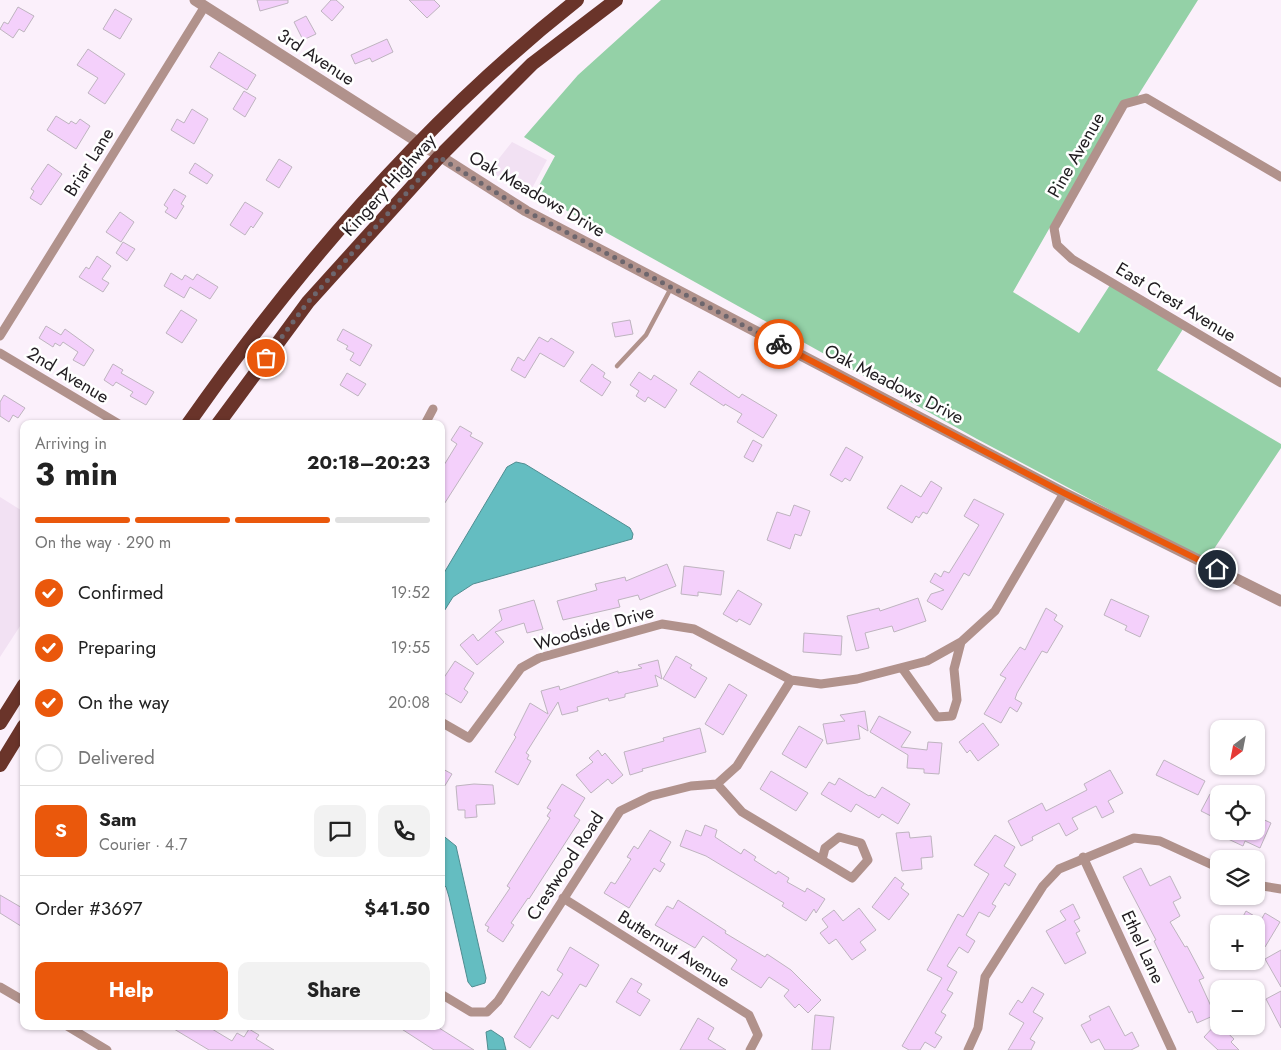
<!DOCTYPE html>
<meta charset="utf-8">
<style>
body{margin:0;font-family:Jost,sans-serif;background:#f2f2f2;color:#222;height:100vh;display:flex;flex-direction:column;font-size:19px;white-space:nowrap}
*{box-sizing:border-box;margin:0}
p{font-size:16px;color:#767676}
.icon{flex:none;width:28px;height:28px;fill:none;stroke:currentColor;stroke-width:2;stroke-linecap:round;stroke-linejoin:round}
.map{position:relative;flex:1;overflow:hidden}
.side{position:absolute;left:20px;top:420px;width:425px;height:610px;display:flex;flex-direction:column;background:#fff;border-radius:10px;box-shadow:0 1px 4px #0004}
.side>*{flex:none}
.needle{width:32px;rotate:212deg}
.controls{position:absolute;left:1210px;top:720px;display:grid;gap:10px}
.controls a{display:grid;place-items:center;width:55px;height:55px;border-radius:10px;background:#fff;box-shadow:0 1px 4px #0004;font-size:25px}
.pin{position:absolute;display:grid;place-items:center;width:42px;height:42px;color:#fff;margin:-21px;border:2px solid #fff;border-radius:50%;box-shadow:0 1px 5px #0007}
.courier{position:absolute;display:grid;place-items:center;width:50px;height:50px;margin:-25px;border:4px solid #ea580c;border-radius:50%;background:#fff;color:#222;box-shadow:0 1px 6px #0007}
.overview em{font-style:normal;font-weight:700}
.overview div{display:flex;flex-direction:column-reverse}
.overview{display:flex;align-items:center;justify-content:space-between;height:85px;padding:0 15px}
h1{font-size:32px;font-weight:700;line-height:38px}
.bar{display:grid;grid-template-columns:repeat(4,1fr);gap:8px 5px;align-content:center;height:60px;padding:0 15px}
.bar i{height:6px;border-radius:4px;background:#e0e0e0}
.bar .current{background:#ea580c}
.bar p{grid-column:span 4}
.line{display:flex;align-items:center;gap:12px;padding:0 15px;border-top:1px solid #e0e0e0}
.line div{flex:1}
.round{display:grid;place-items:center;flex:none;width:52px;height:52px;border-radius:10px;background:#f2f2f2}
ol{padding:0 15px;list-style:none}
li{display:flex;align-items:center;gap:15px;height:55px}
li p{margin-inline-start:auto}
li .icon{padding:5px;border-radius:50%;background:#ea580c;color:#fff;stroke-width:4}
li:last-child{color:#767676}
li i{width:28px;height:28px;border:2px solid #e0e0e0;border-radius:50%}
.cta{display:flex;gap:10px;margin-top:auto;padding:10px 15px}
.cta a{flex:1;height:58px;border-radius:10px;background:#ea580c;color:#fff;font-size:20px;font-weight:700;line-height:58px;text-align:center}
.cta a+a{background:#f2f2f2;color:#222}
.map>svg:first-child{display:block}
.built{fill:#f2e1f3}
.forest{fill:#94d1a7}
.water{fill:#64bdc1;stroke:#508d91}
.building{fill:#f4d0fb;stroke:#beb4bf}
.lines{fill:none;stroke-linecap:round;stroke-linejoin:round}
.service{stroke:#b1928c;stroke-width:4.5}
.minor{stroke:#b1928c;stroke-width:9}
.tertiary{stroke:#b1928c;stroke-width:11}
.trunk{stroke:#6a342a;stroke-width:14}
.done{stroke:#6d666d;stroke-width:5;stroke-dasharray:0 9}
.route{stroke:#ea580c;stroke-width:6}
.labels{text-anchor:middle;stroke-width:5;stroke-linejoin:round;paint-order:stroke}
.street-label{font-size:18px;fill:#201c20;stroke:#fff}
</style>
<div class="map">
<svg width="1281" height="1050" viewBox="0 0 1281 1050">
<rect width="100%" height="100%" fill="#fbf0fb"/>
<path class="built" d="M512,142L547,160L529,194L489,171Z
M0,497L24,512V620L0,657Z"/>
<path class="forest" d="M661,0H1198L1137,97L1121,103L1013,292L1079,333L1110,285L1183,329L1157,370L1281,444V448L1206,561L977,439L535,193L555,156L524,137L578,75Z"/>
<path class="water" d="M516,462L525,464L630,528L633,534L632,539L473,584L453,597L441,616V578L507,467Z
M441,834L456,846L486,978L485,983L472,987L468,982L449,897L446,887L441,882Z
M491,1030L503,1038L506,1050H488L486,1032Z"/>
<path class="building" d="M257,0H288V3L260,11Z
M331,0H336L344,7L332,21L321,11Z
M409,0H434L440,6L427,18Z
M18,7L34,16L24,32L19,29L13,38L0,29L4,22L8,24Z
M115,9L132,19L120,39L103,29Z
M306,16L316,34L303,40L294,22Z
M387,39L393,52L372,62L370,58L355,64L351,55Z
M88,49L125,74L105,104L88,93L98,78L77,65Z
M219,52L256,75L247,90L210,67Z
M244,91L256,98L245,117L233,109Z
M192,109L208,119L194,144L171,130L177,119L184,123Z
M56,116L69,124L71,121L76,124L80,119L90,126L76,149L47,130Z
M279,159L292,167L279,188L266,180Z
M195,163L213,175L207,184L189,173Z
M48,164L62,174L41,205L30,198L34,191L31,189Z
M174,189L186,196L181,204L184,206L176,219L165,212L168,208L164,205Z
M245,202L263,213L253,228L251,226L245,235L230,225Z
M120,212L134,222L121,242L106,232Z
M123,242L135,249L127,261L116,253Z
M97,256L111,266L102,279L109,283L103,292L79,277L86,267L89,269Z
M171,273L182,280L185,275L193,280L197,274L218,287L210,299L190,287L184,298L164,286Z
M181,310L197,320L182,343L166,333Z
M630,320L633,334L615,337L612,323Z
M46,326L61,335L65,329L94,350L84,366L73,360L78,352L63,342L60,346L55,343L53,347L39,338Z
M343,329L372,345L360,366L350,360L354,353L346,349L348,346L337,340Z
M539,337L548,342L551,338L574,352L564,367L540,353L525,378L511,370L518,357L524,361Z
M113,364L123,370L121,373L154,392L146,405L130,396L133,392L116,382L113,386L104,380Z
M592,364L605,373L603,377L611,382L602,396L580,381Z
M699,371L739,398L742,394L777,415L763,438L737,422L742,414L725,404L724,406L690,384Z
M639,372L651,380L654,375L677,390L665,408L648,397L645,402L636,396L639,391L630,385Z
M347,373L366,384L358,396L340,385Z
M4,395L25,408L18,418L13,415L9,422L0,416V402Z
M460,426L472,433L470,436L483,443L441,509V463L444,465L457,444L451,440Z
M753,440L762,445L753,462L744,457Z
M846,447L863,457L850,481L845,478L842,482L830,475Z
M931,481L942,488L927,514L923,512L919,518L916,516L912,523L887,508L901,485L921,497Z
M974,499L1004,514L969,576L964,573L942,610L927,601L931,594L944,590L930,582L935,573L941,577L944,571L949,573L979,525L964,516Z
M794,505L810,511L801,536L795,534L790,549L767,540L777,512L790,516Z
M667,564L676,586L640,600L638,595L618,600L620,607L563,620L557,601L597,590L595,584L625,577L626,581Z
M684,566L724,571L721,595L698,592V596L681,594Z
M738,590L762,604L750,625L739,619L737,622L723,614Z
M918,598L926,621L894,632L892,626L865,633L869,648L856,651L847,616L879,608L880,611Z
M1111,599L1149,616L1140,637L1125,630L1127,626L1104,615Z
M534,600L543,629L527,633L524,623L495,632L504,642L477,665L460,645L473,634L478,641L502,620L499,610Z
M1046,608L1057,615L1054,620L1063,626L1047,653L1042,651L1017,693L1015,699L1022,703L1017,712L1010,707L1001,723L984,714L1006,678L1000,675L1020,647L1025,650Z
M804,633L842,636L841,655L803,652Z
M676,656L692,665L690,668L707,678L695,698L663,679Z
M658,660L662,679L655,675L658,686L625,694V697L609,701L608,698L577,707L578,711L562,715L558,702L526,753L529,755L527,759L531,761L518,785L495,772L516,737L514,735L530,703L548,714L541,691L559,686L560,690L618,671V673L642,668L638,665Z
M455,661L474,673L464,689L468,692L461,703L441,691V682Z
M729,684L747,695L723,735L705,724Z
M865,711L868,731L858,725L860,739L827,744L823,724L845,721L840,715Z
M879,716L911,732L901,747L927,750L928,742L942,743L939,774L924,773V769L907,768L908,755L870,732Z
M983,723L999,745L978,761L970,750L967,753L959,742Z
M799,726L823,740L806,768L782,754Z
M700,728L706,752L642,769L643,771L630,775L624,752L664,741L663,738Z
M598,750L602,756L605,753L623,775L612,784L608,779L591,793L576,775L593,762L589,758Z
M1164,760L1205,781L1198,795L1156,775Z
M441,768L452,774L441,792Z
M1110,770L1123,793L1108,801L1114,812L1102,818L1096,806L1072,818L1078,829L1066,836L1059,823L1032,837L1033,840L1021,846L1008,821L1042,803L1046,811L1087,790L1084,784Z
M771,771L808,793L796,811L760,789Z
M839,778L869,796L870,795L875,798L882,787L910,804L898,824L882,814L879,818L856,804L851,812L821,794L829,782L835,785Z
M474,784L493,785L495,804L476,805L477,817L465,818V810H458L456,786Z
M562,784L585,798L574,816L580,820L529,899L528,898L511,923L514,925L503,942L487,931L489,927L485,925L510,888L507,886L550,818L547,816L551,810L547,808Z
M1210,794L1219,798V820L1201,811Z
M1256,816L1271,823L1260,848L1245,841L1243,846L1211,831H1256Z
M705,825L717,830L715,837L741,854L744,849L756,857L754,860L776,874L778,871L789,878L787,882L805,892L807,888L825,899L816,913L814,909L806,921L782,906L784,903L706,856L680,846L686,830L701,836Z
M650,830L671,842L660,861L665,864L660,872L654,868L629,908L604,893L611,882L615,884L631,859L627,857L634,846L638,849Z
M909,832L910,838L931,836L933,857L921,858L922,869L902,871L896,833Z
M995,835L1015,847L1004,866L1016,874L1009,886L1005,883L992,904L996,906L989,917L979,912L966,935L975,941L968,953L959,947L947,966L957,972L947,990L953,993L941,1012L946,1015L935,1033L942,1037L935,1048L925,1042L920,1050H909L902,1046L942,978L927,970L958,914L963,917L989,874L974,865Z
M1141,868L1150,886L1170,876L1181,898L1173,902L1180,916L1170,922L1185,947L1187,946L1204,978L1199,980L1215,1015L1197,1023L1192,1011L1189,1013L1154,941L1156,940L1123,877Z
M895,877L904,884L901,888L909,894L889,920L872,907Z
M0,895L24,909V928L0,913Z
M678,900L726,931L725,933L765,957L767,954L791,970L821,1000L808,1013L799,1004L795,1008L784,996L789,990L769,977L761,988L731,969L737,960L703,936L695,948L655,925L667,906L673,909Z
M1073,904L1080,918L1074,921L1080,931L1076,933L1086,953L1065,964L1046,931L1066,920L1060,911Z
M859,908L876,930L860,942L866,950L852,960L836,939L829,944L820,933L828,927L822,919L834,910L843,921Z
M1246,911L1261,920L1265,913L1280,922L1265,947L1256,942V924H1239Z
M570,947L599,965L586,987L580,984L558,1019L552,1015L530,1048L514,1037L542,991L549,996L563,974L557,970Z
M1281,950V987L1265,959Z
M631,978L642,984L637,992L650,1000L640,1016L616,1002Z
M1032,987L1044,994L1033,1012L1043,1018L1030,1039L1035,1042L1031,1050H1008L1024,1023L1009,1014L1018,1000L1022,1003Z
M1281,991V1028L1266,999Z
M1109,1006L1125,1036L1132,1032L1139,1046L1131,1050H1105L1099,1039L1091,1043L1081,1025L1091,1020L1089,1016Z
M815,1015L834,1017L830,1050H812Z
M698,1018L714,1028L708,1039L726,1050H680Z
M1217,1023L1234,1039L1231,1042L1239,1050H1218L1204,1037Z
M169,1026H207L232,1041L237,1033L244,1037L249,1029L259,1035L256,1039L274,1050H209Z
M397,1026H436L474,1050H434Z"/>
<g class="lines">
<path class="service" d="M617,366L646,335L671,288"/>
<path class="minor" d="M1281,177L1146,98L1124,104L1054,228L1057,245L1072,259L1281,383
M0,336L205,6
M0,353L119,424
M425,424L433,409
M902,668L937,717L952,716L957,700L954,669L961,642
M441,722L469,738L521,668L539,658L662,624L694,629L791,680L821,684L857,679L927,661L961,642L995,611L1064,493
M717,784L742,812L852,878L868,860L861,843L839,837L825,848L822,860
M1083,857L1172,1050
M1256,885L1281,889
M563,898L749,1015L758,1035L750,1050
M0,987L24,1001
M441,994L471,1012H487L498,1001L620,811L651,796L691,786L717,784L737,766L791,680
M67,1026L107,1050
M968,1050L978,1028L985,977L1043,886L1059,869L1134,838L1160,841L1219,868"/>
<path class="tertiary" d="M195,0L526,211L1064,493L1281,601"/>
<path class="trunk" d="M188,424C298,267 426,119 577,0
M218,424L308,302L439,157L532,64L616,0
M0,723L24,685
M0,765L24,726"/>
</g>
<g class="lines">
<path class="done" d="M266,358L308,302L439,157L526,211L779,344"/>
<path class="route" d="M779,344L1064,493L1217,569"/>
</g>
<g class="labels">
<g class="street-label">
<text transform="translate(316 57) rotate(33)" y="6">3rd Avenue</text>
<text transform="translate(1076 155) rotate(-60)" y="6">Pine Avenue</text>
<text transform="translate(89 162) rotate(-58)" y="6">Briar Lane</text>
<text transform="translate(389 185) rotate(-48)" y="6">Kingery Highway</text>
<text transform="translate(537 194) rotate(30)" y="6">Oak Meadows Drive</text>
<text transform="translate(1176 302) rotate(31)" y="6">East Crest Avenue</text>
<text transform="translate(68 375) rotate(31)" y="6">2nd Avenue</text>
<text transform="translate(894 384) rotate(27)" y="6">Oak Meadows Drive</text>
<text transform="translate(594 628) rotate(-16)" y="6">Woodside Drive</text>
<text transform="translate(565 866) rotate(-57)" y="6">Crestwood Road</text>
<text transform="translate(1143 947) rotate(65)" y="6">Ethel Lane</text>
<text transform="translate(674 949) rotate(32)" y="6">Butternut Avenue</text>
</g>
</g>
</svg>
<div class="controls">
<a><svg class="needle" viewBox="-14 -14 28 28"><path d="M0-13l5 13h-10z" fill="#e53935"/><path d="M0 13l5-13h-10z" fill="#767676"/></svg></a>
<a><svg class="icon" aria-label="locate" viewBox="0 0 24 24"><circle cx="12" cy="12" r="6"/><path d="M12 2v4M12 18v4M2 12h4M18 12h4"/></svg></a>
<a><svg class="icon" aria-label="layers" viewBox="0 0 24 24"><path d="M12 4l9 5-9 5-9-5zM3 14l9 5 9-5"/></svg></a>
<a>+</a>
<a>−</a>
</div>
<div class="pin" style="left:266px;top:358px;background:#ea580c"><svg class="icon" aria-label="bag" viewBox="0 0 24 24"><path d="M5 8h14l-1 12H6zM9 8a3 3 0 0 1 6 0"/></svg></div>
<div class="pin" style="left:1217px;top:569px;background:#1f2937"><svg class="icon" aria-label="home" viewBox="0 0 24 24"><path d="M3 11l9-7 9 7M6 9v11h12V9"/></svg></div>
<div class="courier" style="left:779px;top:344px"><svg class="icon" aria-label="bike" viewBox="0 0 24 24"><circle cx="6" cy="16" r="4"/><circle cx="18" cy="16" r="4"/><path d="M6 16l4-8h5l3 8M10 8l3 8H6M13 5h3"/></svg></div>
<section class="side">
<div class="overview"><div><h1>3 min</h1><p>Arriving in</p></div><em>20:18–20:23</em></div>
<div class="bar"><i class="current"></i><i class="current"></i><i class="current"></i><i></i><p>On the way · 290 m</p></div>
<ol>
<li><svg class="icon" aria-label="check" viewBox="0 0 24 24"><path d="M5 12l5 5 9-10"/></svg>Confirmed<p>19:52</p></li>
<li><svg class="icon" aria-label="check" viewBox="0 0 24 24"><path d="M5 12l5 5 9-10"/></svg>Preparing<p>19:55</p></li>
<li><svg class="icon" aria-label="check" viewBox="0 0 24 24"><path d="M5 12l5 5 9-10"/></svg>On the way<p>20:08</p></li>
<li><i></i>Delivered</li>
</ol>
<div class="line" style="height:90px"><b class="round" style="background:#ea580c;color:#fff">S</b><div><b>Sam</b><p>Courier · 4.7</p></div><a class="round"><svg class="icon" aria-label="chat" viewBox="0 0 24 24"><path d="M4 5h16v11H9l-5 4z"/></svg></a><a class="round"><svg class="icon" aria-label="phone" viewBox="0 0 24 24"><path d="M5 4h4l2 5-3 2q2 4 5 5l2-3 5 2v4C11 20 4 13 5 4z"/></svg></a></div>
<div class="line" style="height:65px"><div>Order #3697</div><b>$41.50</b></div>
<div class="cta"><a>Help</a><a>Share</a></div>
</section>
</div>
